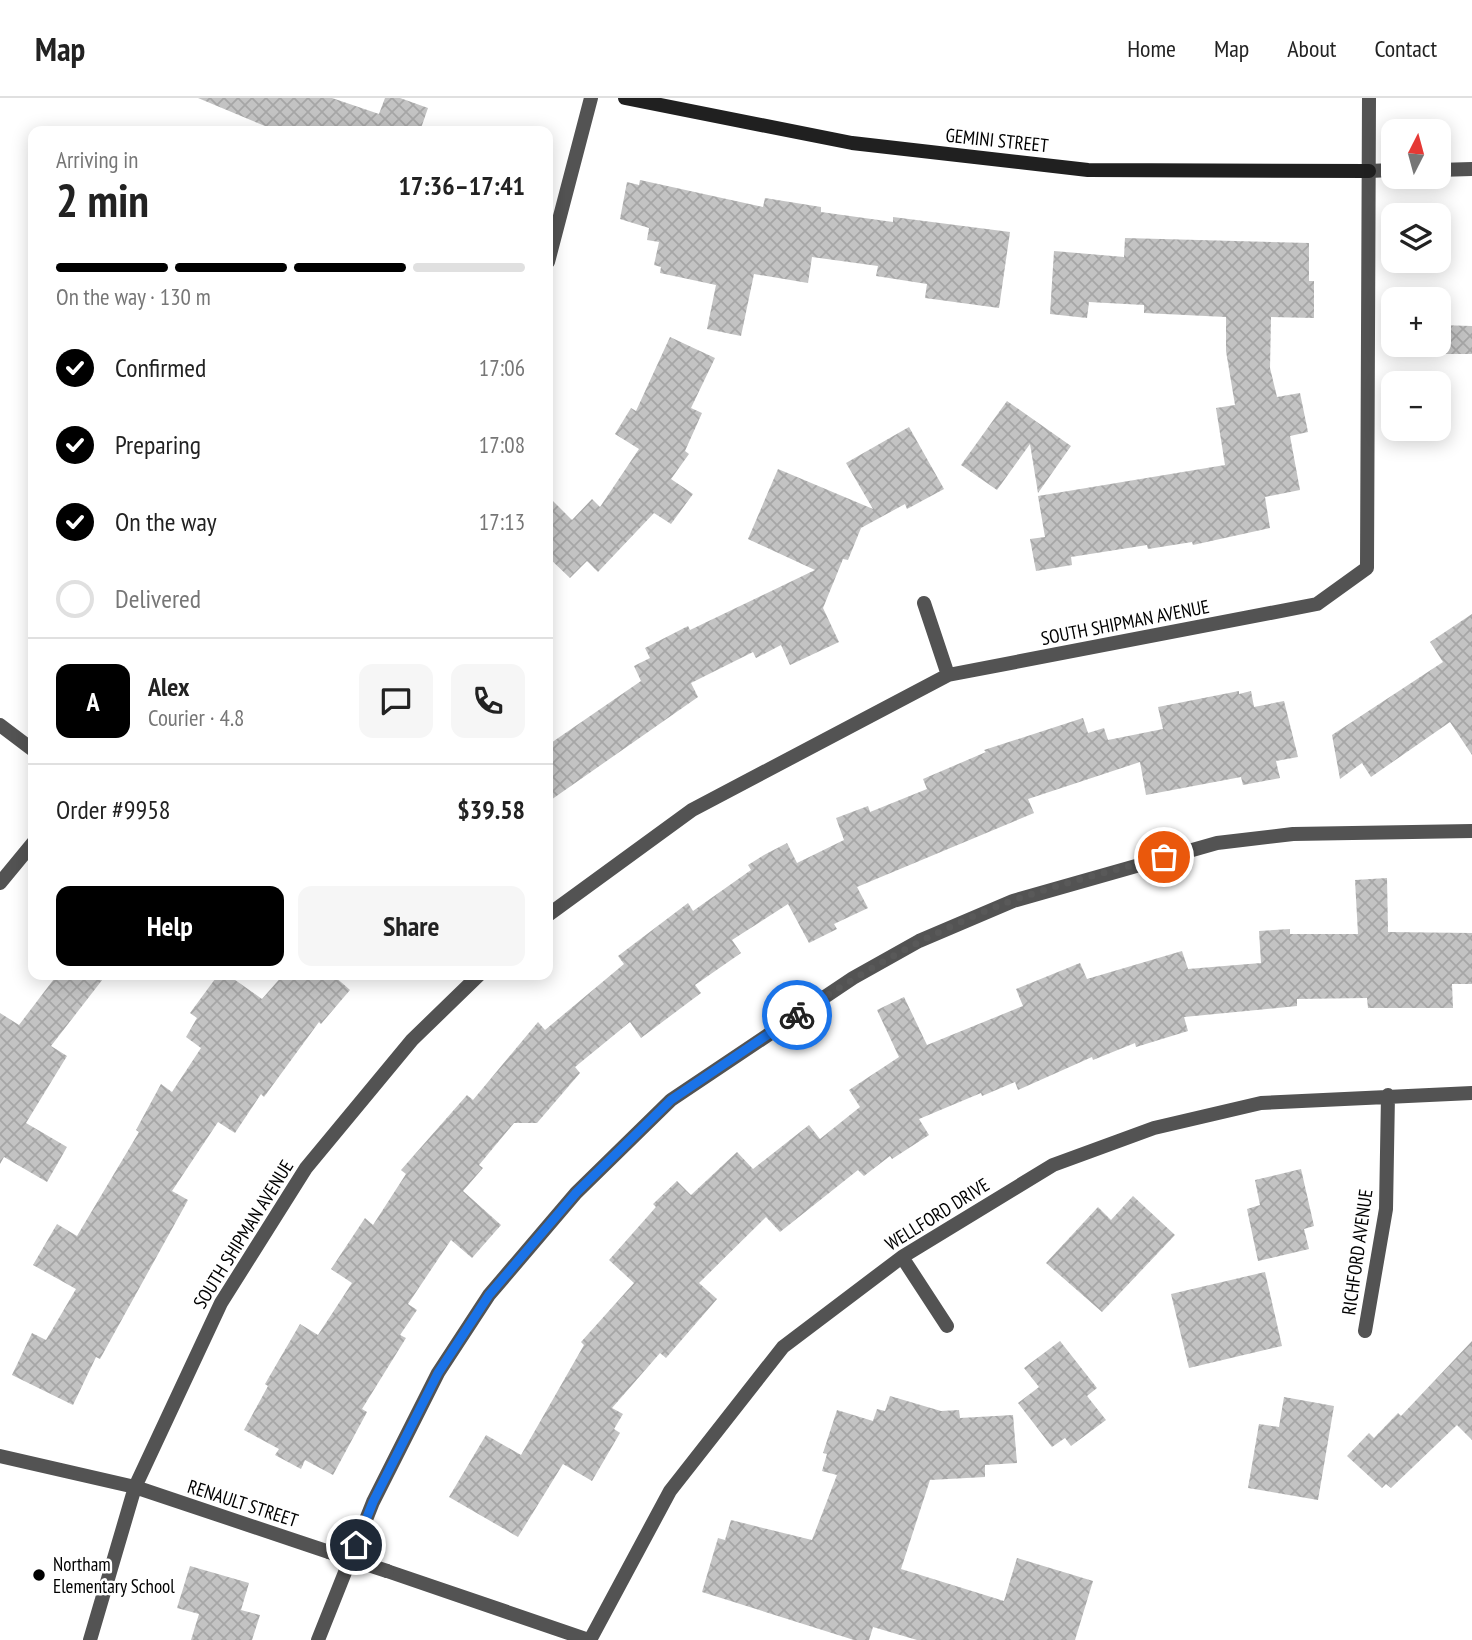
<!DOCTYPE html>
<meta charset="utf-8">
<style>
body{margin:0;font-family:"PT Sans Narrow",sans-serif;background:#f6f6f6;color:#222;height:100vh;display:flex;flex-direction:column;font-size:26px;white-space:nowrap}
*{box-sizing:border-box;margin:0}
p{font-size:23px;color:#767676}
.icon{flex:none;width:38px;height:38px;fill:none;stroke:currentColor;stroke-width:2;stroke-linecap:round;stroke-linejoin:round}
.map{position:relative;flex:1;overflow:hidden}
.side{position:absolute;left:28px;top:28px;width:525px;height:854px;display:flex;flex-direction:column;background:#fff;border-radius:14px;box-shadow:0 4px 18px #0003}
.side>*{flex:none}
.needle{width:46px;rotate:6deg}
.fabs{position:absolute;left:1381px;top:21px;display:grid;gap:14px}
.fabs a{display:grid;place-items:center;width:70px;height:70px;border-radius:14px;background:#fff;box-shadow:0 4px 18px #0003;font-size:35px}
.pin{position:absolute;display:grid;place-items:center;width:60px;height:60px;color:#fff;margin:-30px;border:4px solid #fff;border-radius:50%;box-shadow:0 2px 7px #0007}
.courier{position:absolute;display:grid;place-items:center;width:70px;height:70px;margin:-35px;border:5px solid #1a73e8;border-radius:50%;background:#fff;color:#222;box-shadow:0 2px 9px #0007}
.overview em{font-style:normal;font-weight:600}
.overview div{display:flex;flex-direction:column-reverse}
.overview{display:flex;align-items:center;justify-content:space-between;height:119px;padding:0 28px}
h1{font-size:46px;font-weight:600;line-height:52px}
.bar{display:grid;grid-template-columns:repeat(4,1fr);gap:10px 7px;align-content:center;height:84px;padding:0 28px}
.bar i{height:9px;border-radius:5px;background:#e0e0e0}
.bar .active{background:#000}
.bar p{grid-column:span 4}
.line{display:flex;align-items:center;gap:18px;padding:0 28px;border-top:2px solid #e0e0e0}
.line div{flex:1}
.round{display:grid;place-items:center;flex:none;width:74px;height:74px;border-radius:14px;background:#f6f6f6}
ol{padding:0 28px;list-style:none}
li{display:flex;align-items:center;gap:21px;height:77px}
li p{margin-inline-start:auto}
li .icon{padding:7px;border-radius:50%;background:#000;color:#fff;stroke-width:4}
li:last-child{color:#767676}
li i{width:38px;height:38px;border:4px solid #e0e0e0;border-radius:50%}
.cta{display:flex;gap:14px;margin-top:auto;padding:14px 28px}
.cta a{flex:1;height:80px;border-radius:14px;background:#000;color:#fff;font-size:28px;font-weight:600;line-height:80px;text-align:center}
.cta a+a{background:#f6f6f6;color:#222}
header{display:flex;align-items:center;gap:42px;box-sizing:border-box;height:98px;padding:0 35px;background:#fff;border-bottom:2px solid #e0e0e0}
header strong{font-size:33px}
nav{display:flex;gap:38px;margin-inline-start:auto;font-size:24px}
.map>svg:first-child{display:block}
.building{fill:url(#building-cross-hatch)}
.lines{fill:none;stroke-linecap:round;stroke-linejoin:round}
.lane{stroke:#535353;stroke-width:14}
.street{stroke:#535353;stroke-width:14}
.secondary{stroke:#202020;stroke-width:14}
.street-bridge{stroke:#535353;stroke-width:14}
.done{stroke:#595959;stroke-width:7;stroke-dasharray:0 12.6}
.route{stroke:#1a73e8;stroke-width:9}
.poi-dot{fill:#000;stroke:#fff;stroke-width:2.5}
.labels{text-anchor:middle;stroke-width:5;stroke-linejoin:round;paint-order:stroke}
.street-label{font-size:19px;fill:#000;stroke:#fff}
.poi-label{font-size:19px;fill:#000;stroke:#fff;text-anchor:start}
</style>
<header>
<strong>Map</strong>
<nav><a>Home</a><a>Map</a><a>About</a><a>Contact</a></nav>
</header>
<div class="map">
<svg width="1472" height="1542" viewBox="0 0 1472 1542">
<defs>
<pattern id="building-cross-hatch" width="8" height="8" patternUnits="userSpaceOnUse" patternTransform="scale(1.75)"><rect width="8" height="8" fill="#c3c3c3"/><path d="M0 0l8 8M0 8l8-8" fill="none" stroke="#a6a6a6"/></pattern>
</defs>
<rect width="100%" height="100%" fill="#fff"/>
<path class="building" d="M198,0H332L379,16L385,0H400L428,10L420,33H277Z
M640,82L763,109L765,100L821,109V114L893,124V119L1010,134L999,210L925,200L927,186L876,178L878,168L812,159L808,185L754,176L741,238L707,231L716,187L660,175L661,169L654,167L659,144L647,142L649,130L620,121L627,84L639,87Z
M1125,140L1309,145V183H1314V220L1271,219L1270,270L1277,299L1300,295L1308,334L1290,338L1300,392L1265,399L1270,430L1193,447L1192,444L1148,451L1147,447L1071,459L1072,467L1036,473L1030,441L1045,439L1038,398L1225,367L1216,310L1235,307L1226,253V219L1144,215V207L1089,204L1087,220L1050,216L1054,153L1124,159Z
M1438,227L1472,228V256H1438Z
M670,239L715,260L691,310L702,315L685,353L689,356L671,381L693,396L671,426L654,415L598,474L587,463L570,480L548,459V398L572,422L592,401L600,409L639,351L615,336L631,310L636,313Z
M1007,303L1071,348L1038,395L1030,346L997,392L961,367Z
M909,329L944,391L907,411L905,406L861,430L848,462L843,461L823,510L839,544L790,567L781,547L756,560L753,554L691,585L698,599L548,704V647L641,583L634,568L650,560L645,550L688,528L690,532L815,472L748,441L778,371L873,411L846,365Z
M1472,516V657L1450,624L1371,679L1362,665L1340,681L1332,637L1443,564L1430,544Z
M1239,593V596L1251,593L1254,609L1284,603L1298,659L1276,663L1280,680L1243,687L1241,679L1146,697L1140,664L1028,701L1034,715L857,789L868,810L834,826L837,831L809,845L788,806L732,842L741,855L695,887L701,895L641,940L630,924L575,969L580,975L537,1025H514L479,1067L483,1070L463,1093L501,1127L472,1160L451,1142L408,1206L417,1212L400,1237L406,1240L362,1311L367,1314L333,1377L305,1362L301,1371L275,1357L279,1351L244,1332L268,1288L265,1286L300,1226L318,1237L352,1185L331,1171L365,1120L373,1127L406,1076L401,1072L467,997L473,1002L538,924L545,932L624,866L618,858L688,805L693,813L751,772L748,767L764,757L787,745L797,765L844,742L836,720L868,708L870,714L927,691L923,681L986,654L984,652L1083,620L1088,635L1104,630L1108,642L1163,631L1158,609Z
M1387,780L1388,834L1472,835V886H1452L1453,910H1368L1367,900L1297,901V908L1184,919L1188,933L1136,949L1135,945L1093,962L1092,959L1018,992L1015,984L982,998L981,995L919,1021L929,1037L892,1061L890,1058L864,1078L858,1072L780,1134L766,1119L699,1185L717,1201L666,1260L660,1255L612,1310L623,1316L614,1331L620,1335L592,1383L563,1366L518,1439L449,1399L486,1337L521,1357L584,1247L581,1244L634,1185L609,1162L656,1109L653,1106L677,1083L691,1097L737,1054L753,1071L809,1027L820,1041L860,1009L849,992L899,959L877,912L904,899L927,947L1023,908L1016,891L1080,865L1087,881L1182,853L1188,871L1261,865L1259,833L1290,831V836H1358L1355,782Z
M57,877H106L51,948L67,958L26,1025L67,1049L47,1084L4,1059L0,1066V915L19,927Z
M218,877H228L262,901L283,877H333L350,892L321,926L319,924L264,999L261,996L235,1035L218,1024L172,1093L188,1102L100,1261L96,1259L73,1307L12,1277L32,1235L46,1242L76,1191L33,1167L57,1126L77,1138L139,1034L136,1032L161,986L172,994L201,950L186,939L197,920L190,915Z
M1301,1071L1314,1128L1304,1131L1309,1151L1258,1163L1247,1111L1260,1107L1255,1082Z
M1133,1098L1175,1137L1102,1214L1046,1165L1098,1109L1111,1122Z
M1265,1174L1282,1248L1189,1270L1171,1196Z
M1060,1243L1097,1290L1087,1298L1106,1322L1071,1348L1065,1340L1052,1349L1018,1305L1039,1289L1024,1270Z
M1472,1243V1342L1457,1327L1391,1390L1386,1386L1382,1390L1347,1358L1369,1335L1374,1340L1398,1315L1401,1318Z
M890,1298L941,1313L959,1312L960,1320L1013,1317L1017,1365L985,1367V1379L930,1382L901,1471L1004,1503L1017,1460L1093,1483L1075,1542H917L873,1529L869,1542H854L702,1494L718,1440L725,1442L731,1422L812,1442L837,1377L822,1373L827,1356L823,1355L837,1312L873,1323L877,1311L885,1313Z
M1284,1299L1334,1308L1318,1402L1248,1390L1259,1326L1279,1329Z
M190,1468L249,1485L241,1512L260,1517L252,1542H191L199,1516L177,1510Z"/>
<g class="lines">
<path class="lane" d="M318,1542L373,1404L438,1275L489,1197L576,1095L671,1002L853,880L919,843L1013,803L1217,745L1293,736L1472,733"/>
<path class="street" d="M1438,72L1472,71
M1369,73L1393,72
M548,164L591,0
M924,505L948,577
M0,627L33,652
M0,785L33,745
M548,817L692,712L948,577L1317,506L1367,470L1369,0
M902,1159L947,1228
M1365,1233L1386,1111L1388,997
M0,1358L135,1389L329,1454
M387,1473L589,1542
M90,1542L135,1389L221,1205L306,1070L412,942L479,877
M590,1542L670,1393L783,1249L902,1159L1053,1067L1154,1030L1261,1005L1472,995"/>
<path class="secondary" d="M625,0L852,45L1088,72L1369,73"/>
<path class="street-bridge" d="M329,1454L387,1473"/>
</g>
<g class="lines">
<path class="done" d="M797,917C865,872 937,830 1014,802C1063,785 1114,772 1164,759"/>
<path class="route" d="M356,1447L373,1404L438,1275L489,1197L576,1095L671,1002L797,917"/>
</g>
<circle class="poi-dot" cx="39" cy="1477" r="7"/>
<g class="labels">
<g class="street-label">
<text transform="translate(997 42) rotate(6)" y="7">GEMINI STREET</text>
<text transform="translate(1125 524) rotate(-11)" y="7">SOUTH SHIPMAN AVENUE</text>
<text transform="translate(937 1116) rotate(-32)" y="7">WELLFORD DRIVE</text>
<text transform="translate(243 1136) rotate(-58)" y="7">SOUTH SHIPMAN AVENUE</text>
<text transform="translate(1357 1154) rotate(-82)" y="7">RICHFORD AVENUE</text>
<text transform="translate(243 1405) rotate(18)" y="7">RENAULT STREET</text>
</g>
<g class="poi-label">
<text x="53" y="1473">Northam<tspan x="53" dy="22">Elementary School</tspan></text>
</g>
</g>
</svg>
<div class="fabs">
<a><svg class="needle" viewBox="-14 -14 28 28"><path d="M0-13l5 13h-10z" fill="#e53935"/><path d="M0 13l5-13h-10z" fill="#767676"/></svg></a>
<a><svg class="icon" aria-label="layers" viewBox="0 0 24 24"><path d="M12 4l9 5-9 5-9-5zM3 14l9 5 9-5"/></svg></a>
<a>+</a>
<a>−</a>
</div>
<div class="pin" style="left:1164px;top:759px;background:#ea580c"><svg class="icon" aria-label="bag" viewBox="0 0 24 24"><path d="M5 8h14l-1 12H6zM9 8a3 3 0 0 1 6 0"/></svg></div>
<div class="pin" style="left:356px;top:1447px;background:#1f2937"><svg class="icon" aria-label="home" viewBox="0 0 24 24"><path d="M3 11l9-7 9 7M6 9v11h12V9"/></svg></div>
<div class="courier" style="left:797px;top:917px"><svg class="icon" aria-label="bike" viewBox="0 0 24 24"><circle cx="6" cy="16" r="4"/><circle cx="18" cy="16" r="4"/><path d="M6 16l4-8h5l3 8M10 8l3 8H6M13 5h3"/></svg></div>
<section class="side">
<div class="overview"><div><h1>2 min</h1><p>Arriving in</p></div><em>17:36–17:41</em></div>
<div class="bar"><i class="active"></i><i class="active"></i><i class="active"></i><i></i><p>On the way · 130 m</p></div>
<ol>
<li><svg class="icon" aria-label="check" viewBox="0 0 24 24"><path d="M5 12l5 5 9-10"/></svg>Confirmed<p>17:06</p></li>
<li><svg class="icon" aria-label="check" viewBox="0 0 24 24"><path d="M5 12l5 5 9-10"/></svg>Preparing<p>17:08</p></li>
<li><svg class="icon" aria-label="check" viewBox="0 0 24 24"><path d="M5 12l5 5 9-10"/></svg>On the way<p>17:13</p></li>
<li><i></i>Delivered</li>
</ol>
<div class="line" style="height:126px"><b class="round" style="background:#000;color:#fff">A</b><div><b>Alex</b><p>Courier · 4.8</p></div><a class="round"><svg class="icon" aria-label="chat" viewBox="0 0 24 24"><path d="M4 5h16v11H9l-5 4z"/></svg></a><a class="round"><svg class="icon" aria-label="phone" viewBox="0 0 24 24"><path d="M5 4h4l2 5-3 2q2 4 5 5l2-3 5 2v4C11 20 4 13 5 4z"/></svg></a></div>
<div class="line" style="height:91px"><div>Order #9958</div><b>$39.58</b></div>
<div class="cta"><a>Help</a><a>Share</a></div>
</section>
</div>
